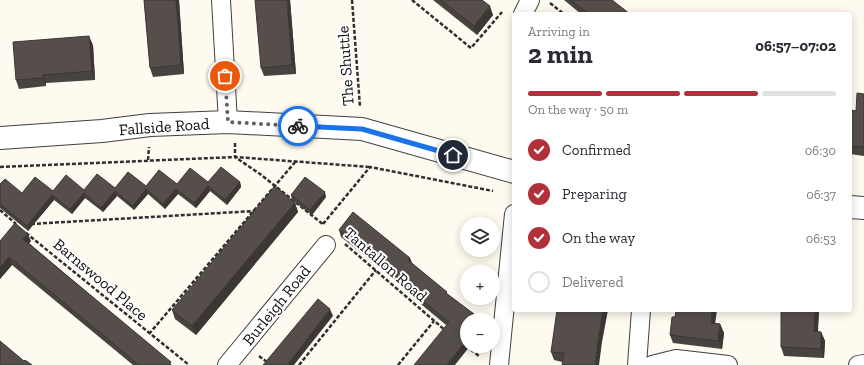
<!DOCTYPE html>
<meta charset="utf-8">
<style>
body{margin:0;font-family:"Zilla Slab",serif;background:#f7f7f7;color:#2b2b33;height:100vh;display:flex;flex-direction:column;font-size:15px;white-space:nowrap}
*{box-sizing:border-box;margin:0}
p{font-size:13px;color:#7c7c81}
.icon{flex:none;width:22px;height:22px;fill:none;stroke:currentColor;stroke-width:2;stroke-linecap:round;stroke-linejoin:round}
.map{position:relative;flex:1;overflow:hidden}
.details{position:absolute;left:512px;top:12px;width:340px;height:300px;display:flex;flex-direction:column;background:#fff;border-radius:4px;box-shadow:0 2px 10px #0003}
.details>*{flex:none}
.buttons{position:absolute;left:460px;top:217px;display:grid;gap:8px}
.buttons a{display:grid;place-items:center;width:40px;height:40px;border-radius:50%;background:#fff;box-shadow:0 2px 10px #0003;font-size:20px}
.pin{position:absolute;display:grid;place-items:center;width:34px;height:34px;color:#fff;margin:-17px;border:2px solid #fff;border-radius:50%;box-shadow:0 1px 4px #0007}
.courier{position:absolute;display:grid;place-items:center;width:40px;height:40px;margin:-20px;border:3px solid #1a73e8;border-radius:50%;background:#fff;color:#222;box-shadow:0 1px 5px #0007}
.head em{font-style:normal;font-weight:700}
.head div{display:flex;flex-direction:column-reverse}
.head{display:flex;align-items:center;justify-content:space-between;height:68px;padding:0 16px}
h1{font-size:26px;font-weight:700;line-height:30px}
.bar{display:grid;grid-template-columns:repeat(4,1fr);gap:6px 4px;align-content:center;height:48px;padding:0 16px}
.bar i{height:5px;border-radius:3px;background:#e1e1e2}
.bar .current{background:#b2303b}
.bar p{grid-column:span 4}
ol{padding:0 16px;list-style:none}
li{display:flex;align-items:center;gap:12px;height:44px}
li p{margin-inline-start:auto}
li .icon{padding:4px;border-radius:50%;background:#b2303b;color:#fff;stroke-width:4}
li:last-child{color:#7c7c81}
li i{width:22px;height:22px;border:2px solid #e1e1e2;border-radius:50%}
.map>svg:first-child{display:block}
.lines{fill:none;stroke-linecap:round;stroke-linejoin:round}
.minor-casing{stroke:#404040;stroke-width:20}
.tertiary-casing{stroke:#404040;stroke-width:24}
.path{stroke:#2f2f2f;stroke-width:2.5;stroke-dasharray:4 2;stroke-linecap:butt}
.minor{stroke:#fff;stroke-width:18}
.tertiary{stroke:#fff;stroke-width:22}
.wall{fill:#494340}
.shaded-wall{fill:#3c3734}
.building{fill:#554e4a;stroke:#3c3734}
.done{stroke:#61605c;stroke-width:4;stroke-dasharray:0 7.2}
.route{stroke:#1a73e8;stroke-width:5}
.labels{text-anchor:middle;stroke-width:4;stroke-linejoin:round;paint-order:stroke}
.street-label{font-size:16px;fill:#0d0d0d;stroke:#fff}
</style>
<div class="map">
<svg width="864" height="365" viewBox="0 0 864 365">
<rect width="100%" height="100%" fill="#fefaef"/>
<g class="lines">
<defs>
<path id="minor" d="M221,0L228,122
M523,14L530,0
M227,365L326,245
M499,365L514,214
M637,365L641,310
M652,365L676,359L728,365
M858,365L864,364"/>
<path id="tertiary" d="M0,138L102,131L150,125L228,122L362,129L514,172
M850,207L864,208"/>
</defs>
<use href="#minor" class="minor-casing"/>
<use href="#tertiary" class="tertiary-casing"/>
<path class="path" d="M352,0L360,107
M412,0L471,48L502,12
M550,3L564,14
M235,143V157L260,174L324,225
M148,160L149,147
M0,167L235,157L370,167
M0,210L16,224
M31,224L254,211
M323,224L370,167L493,191
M26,233L189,365
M345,244L446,331
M149,334L296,161
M466,346L479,356
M259,356L271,365
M299,365L376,270
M398,365L434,321"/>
<use href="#minor" class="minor"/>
<use href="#tertiary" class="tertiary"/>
</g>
<path class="wall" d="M144,0H179L184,74L153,77L150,68Z
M290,0L296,74L264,76L261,68Z
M433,0H482L493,15L477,35Z
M564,0H612L630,14H581Z
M93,45L95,80L46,83V86L19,89L16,80Z
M864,94V156L850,154V110L856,111Z
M208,182H240L241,187L227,205L210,191L196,208L178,194L165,209L148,194L134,210L117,196L103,212L85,198L72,214L54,200L28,231L0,208V184L22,193L115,188Z
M291,195L326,197L312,215L292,200Z
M295,203L298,212L196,335L175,319L172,310Z
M339,230L410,258L412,264L448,295L482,320L446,325L416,300L414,295L341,237Z
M0,241H31L29,243L172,365H133L12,265L0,279Z
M819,310L818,332H821L825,341L824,358L784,356L781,347Z
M715,323L720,324L724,333L722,349L673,343L670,335Z
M602,342L562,362L554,360L551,352Z"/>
<path class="shaded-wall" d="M176,0H179L184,74L181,65Z
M287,0H290L296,74L292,65Z
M490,6L493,15L477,35L474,26Z
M89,36L93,45L95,80L92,71Z
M43,75L46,83V86L43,78Z
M240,182L241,187L227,205L225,200Z
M208,186L210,191L196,208L194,203Z
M146,189L148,194L134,210L133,206Z
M176,189L178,194L165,209L163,204Z
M115,191L117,196L103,212L101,208Z
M325,192L326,197L312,215L310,210Z
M84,193L85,198L72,214L70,209Z
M52,195L54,200L28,231L27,226Z
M295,203L298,212L196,335L192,326Z
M28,234L31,241L26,247L23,239Z
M9,257L12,265L0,279V268Z
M410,258L413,265L408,260Z
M330,309L333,316L294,365H287Z
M603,310H608L602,342L599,365H595L599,333Z
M712,310H717L714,332L711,323Z
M815,310H819L817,340L814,331Z
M720,324L724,333L722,349L718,341Z
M821,332L825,341L824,358L821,349Z
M467,340V346H470L455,365H446Z"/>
<path class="building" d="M144,0H176L181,65L150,68Z
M255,0H287L292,65L261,68Z
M441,0H482L490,6L474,26Z
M571,0H612L630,14H589Z
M89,36L92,71L43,75V78L16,80L13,42Z
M857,93L864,94V147L850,146V110L856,111Z
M221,167L240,182L225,200L208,186L194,203L176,189L163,204L146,189L133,206L115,191L101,208L84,193L70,209L52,195L27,226L0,204V184L5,179L22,193L35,177L53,191L66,175L84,190L97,174L115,188L128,172L146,186L159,170L177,184L190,168L208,182Z
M305,177L325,192L310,210L291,195Z
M275,186L295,203L192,326L172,310Z
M353,212L410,258L408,260L447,292L446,293L482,320H467V340L446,365H414L449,322L413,293L415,291L339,230Z
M15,223L28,234L23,239L171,362L169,365H139L9,257L0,268V241Z
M318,299L330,309L287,365H263Z
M557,310H603L599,333L595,365H562L564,353L551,352Z
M676,310H712L711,323L720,324L718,341L670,335L672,317H675Z
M781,310H815L814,331L821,332V349L781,347Z
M0,341L24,361L25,360L32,365H0Z"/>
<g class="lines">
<path class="done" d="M225,76L228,122L298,126"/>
<path class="route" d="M298,126L362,129L453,155"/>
</g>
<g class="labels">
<g class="street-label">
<text transform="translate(345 66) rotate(-94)" y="6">The Shuttle</text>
<text transform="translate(164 126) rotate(-4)" y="6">Fallside Road</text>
<text transform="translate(386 264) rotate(41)" y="6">Tantallon Road</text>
<text transform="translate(101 279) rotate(40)" y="6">Barnswood Place</text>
<text transform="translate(276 305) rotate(-51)" y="6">Burleigh Road</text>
</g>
</g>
</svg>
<div class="buttons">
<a><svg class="icon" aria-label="layers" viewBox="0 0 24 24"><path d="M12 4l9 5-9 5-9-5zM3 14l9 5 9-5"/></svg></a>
<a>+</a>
<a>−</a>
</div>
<div class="pin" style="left:225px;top:76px;background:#ea580c"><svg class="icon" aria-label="bag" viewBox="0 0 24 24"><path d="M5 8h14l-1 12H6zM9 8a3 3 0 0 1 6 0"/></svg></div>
<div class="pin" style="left:453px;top:155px;background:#1f2937"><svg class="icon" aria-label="home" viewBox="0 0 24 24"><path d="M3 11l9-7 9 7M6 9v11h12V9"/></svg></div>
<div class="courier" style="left:298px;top:126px"><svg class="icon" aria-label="bike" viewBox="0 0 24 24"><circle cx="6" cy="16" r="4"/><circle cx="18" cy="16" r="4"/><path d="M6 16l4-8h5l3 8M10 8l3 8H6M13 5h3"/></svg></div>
<section class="details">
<div class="head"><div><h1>2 min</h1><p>Arriving in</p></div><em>06:57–07:02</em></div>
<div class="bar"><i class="current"></i><i class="current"></i><i class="current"></i><i></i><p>On the way · 50 m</p></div>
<ol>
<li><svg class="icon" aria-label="check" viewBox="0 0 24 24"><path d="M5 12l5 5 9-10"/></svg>Confirmed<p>06:30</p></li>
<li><svg class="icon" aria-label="check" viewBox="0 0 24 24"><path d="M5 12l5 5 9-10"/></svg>Preparing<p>06:37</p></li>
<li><svg class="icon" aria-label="check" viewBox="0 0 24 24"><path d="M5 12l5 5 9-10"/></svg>On the way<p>06:53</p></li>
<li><i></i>Delivered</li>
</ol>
</section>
</div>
